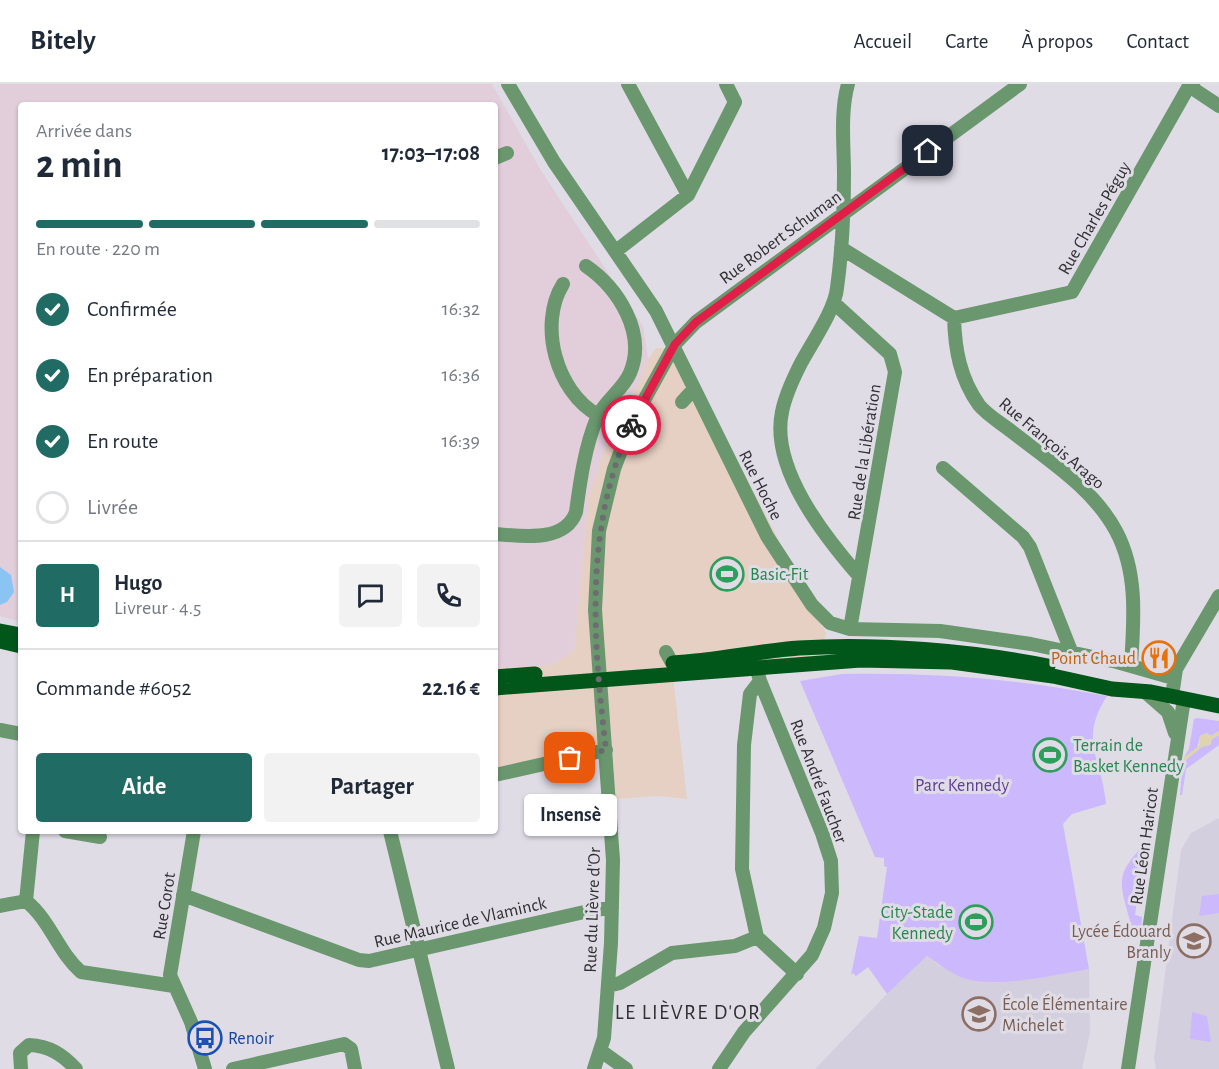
<!DOCTYPE html>
<html lang="fr">
<meta charset="utf-8">
<style>
body{margin:0;font-family:"Alegreya Sans",sans-serif;background:#f2f2f3;color:#1f2937;height:100vh;display:flex;flex-direction:column;font-size:22px;white-space:nowrap}
*{box-sizing:border-box;margin:0}
p{font-size:20px;color:#747a83}
.icon{flex:none;width:33px;height:33px;fill:none;stroke:currentColor;stroke-width:2;stroke-linecap:round;stroke-linejoin:round}
.map{position:relative;flex:1;overflow:hidden}
.side{position:absolute;left:18px;top:18px;width:480px;height:732px;display:flex;flex-direction:column;background:#fff;border-radius:6px;box-shadow:0 2px 4px #0004}
.side>*{flex:none}
.pin{position:absolute;display:grid;place-items:center;width:51px;height:51px;color:#fff;margin:-26px;border-radius:12px;box-shadow:0 3px 9px #0006}
.courier{position:absolute;display:grid;place-items:center;width:60px;height:60px;margin:-30px;border:4px solid #e11d48;border-radius:50%;background:#fff;color:#222;box-shadow:0 2px 8px #0007}
.bubble{position:absolute;height:42px;border-radius:6px;background:#fff;box-shadow:0 2px 4px #0004;font-size:20px;font-weight:700;line-height:42px;text-align:center}
.overview em{font-style:normal;font-weight:700}
.overview div{display:flex;flex-direction:column-reverse}
.overview{display:flex;align-items:center;justify-content:space-between;height:102px;padding:0 18px}
h1{font-size:39px;font-weight:700;line-height:45px}
.bar{display:grid;grid-template-columns:repeat(4,1fr);gap:9px 6px;align-content:center;height:72px;padding:0 18px}
.bar i{height:8px;border-radius:4px;background:#e0e1e3}
.bar .selected{background:#216b65}
.bar p{grid-column:span 4}
.line{display:flex;align-items:center;gap:15px;padding:0 18px;border-top:2px solid #e0e1e3}
.line div{flex:1}
.round{display:grid;place-items:center;flex:none;width:63px;height:63px;border-radius:6px;background:#f2f2f3}
ol{padding:0 18px;list-style:none}
li{display:flex;align-items:center;gap:18px;height:66px}
li p{margin-inline-start:auto}
li .icon{padding:6px;border-radius:50%;background:#216b65;color:#fff;stroke-width:4}
li:last-child{color:#747a83}
li i{width:33px;height:33px;border:3px solid #e0e1e3;border-radius:50%}
.primary-button{display:flex;gap:12px;margin-top:auto;padding:12px 18px}
.primary-button a{flex:1;height:69px;border-radius:6px;background:#216b65;color:#fff;font-size:24px;font-weight:700;line-height:69px;text-align:center}
.primary-button a+a{background:#f2f2f3;color:#1f2937}
header{display:flex;align-items:center;gap:36px;box-sizing:border-box;height:84px;padding:0 30px;background:#fff;border-bottom:2px solid #e0e1e3}
header strong{font-size:28px}
nav{display:flex;gap:33px;margin-inline-start:auto;font-size:21px}
.map>svg:first-child{display:block}
.commercial{fill:#e6cfc3}
.built{fill:#d3cfde}
.medical{fill:#e2cddb}
.green{fill:#ccb8fd}
.sand{fill:#ded5b0}
.water{fill:#89c4f3}
.lines{fill:none;stroke-linecap:round;stroke-linejoin:round}
.minor{stroke:#6a976e;stroke-width:14}
.major{stroke:#01561a;stroke-width:15}
.done{stroke:#6d6c71;stroke-width:6;stroke-dasharray:0 10.8}
.route{stroke:#e11d48;stroke-width:8}
.labels{text-anchor:middle;stroke-width:6;stroke-linejoin:round;paint-order:stroke}
.street-label{font-size:18px;fill:#302f32;stroke:#dfdce6}
.leisure-label{font-size:18px;fill:#27864d;stroke:#dfdce6;text-anchor:start}
.food-label{font-size:18px;fill:#c56008;stroke:#dfdce6;text-anchor:end}
.park-label{font-size:18px;fill:#5f3c97;stroke:#dfdce6}
.education-label{font-size:18px;fill:#785e54;stroke:#dfdce6;text-anchor:end}
.transit-label{font-size:18px;fill:#164399;stroke:#dfdce6;text-anchor:start}
.quarter-label{font-size:21px;letter-spacing:1.5px;fill:#302f32;stroke:#dfdce6}
</style>
<header>
<strong>Bitely</strong>
<nav><a>Accueil</a><a>Carte</a><a>À propos</a><a>Contact</a></nav>
</header>
<div class="map">
<svg width="1219" height="985" viewBox="0 0 1219 985">
<rect width="100%" height="100%" fill="#dfdce6"/>
<path class="commercial" d="M656,264L681,266L826,549L821,575L673,593L687,715L659,712L616,715L612,663L495,686V584L551,581L574,566L588,414L613,341L637,303L648,275Z"/>
<path class="built" d="M1219,734V985H1156L1154,975L1181,766L1191,749Z
M927,872L940,882L975,897L1010,896L1089,885L1090,949L1082,985H815L887,910Z"/>
<path class="medical" d="M0,0H492L540,85L643,242L648,275L637,303L613,341L588,414L574,566L551,581L495,584V21H21V538L0,532Z"/>
<path class="green" d="M842,590C931,588 1019,595 1107,612C1078,657 1102,674 1106,720L1072,730L1063,740L1089,885C1055,891 996,905 963,894C950,889 939,880 927,872L887,910L868,883L856,892L853,889L851,891L859,852L877,854L887,783L884,782V774L875,773L800,597Z
M1197,634L1219,637V647L1211,652L1207,649L1200,652L1197,665L1184,673L1189,665L1194,635Z
M1219,651V661L1186,685L1182,711H1180L1183,678L1202,662L1210,661L1212,655Z
M1151,754L1150,761L1144,766L1135,831L1142,833L1141,848L1133,847C1119,797 1112,792 1151,754Z
M1219,810V829L1199,832L1202,812Z
M1192,928L1207,932L1211,958L1190,955Z"/>
<path class="sand" d="M1219,647V651L1212,655L1210,661L1202,663L1183,678L1184,673L1199,662L1200,652L1207,649L1211,652Z"/>
<path class="water" d="M0,483L11,491L14,508L7,518L0,521Z"/>
<g class="lines">
<path class="minor" d="M508,0L554,78L656,227L767,452L812,521L830,539L850,545L940,547L1031,560L1117,578L1173,594
M628,0L688,111L735,18L726,0
M848,0C840,29 844,61 844,91C844,128 842,167 837,204C835,226 811,260 800,281C793,295 785,312 782,328C770,384 825,453 859,492
M1192,0L1195,6L1219,22
M495,74L507,69
M841,164L954,234
M616,167L688,111
M563,200C538,240 556,308 598,331
M835,220L890,270L895,288L850,545
M954,234C955,266 960,294 979,321C987,331 1001,339 1011,347C1048,376 1093,404 1116,447C1138,488 1134,536 1131,581
M954,234L1072,208L1189,2
M682,318L693,306
M943,384L1023,453L1030,463L1071,567
M495,450C522,452 565,459 576,428C580,398 585,362 597,334C604,317 623,306 630,289C647,249 618,204 586,182
M666,568L672,579
M760,597L750,610L744,661L742,785L757,853L797,890
M1144,607L1168,628L1175,649
M1172,612L1176,585L1219,512
M0,646L21,650
M495,691L606,666
M65,747L100,753
M194,747L170,891L191,938L205,985
M390,747L448,985
M183,811L359,876L369,877L593,826L612,824
M26,817C50,836 58,868 81,888L174,902
M26,817L33,747
M0,822L26,817
M608,902L620,899L672,869L735,862L757,853
M601,967L626,985
M21,985L20,969L29,961C49,962 62,970 76,985
M233,985L344,960L351,965L355,985
M594,985L604,954L611,859L613,776L595,526L599,447L614,385L631,340L675,260L696,238L1020,0
M719,985L744,948L812,871L824,844L832,809L831,777L822,749L760,597L754,574
M1128,985L1184,615"/>
<path class="major" d="M0,547L21,551
M0,557L21,562
M673,579C715,577 757,567 799,564C877,559 972,567 1048,582
M495,593L535,590
M495,604L861,576L952,578L1053,592L1112,605L1151,608L1219,622"/>
</g>
<g class="lines">
<path class="done" d="M570,674L606,666C593,556 584,444 631,341"/>
<path class="route" d="M631,341L675,260L696,238L928,67"/>
</g>
<defs>
<symbol id="stadium-ring" viewBox="-11 -11 22 22"><circle r="9.5" fill="#dfdce6" stroke="#2e9e5b" stroke-width="1.5"/><path d="M0-5a6.5 5 0 1 0 0 10a6.5 5 0 1 0 0-10ZM-3.5-1.8h7v3.6h-7Z" fill="#2e9e5b"/></symbol>
<symbol id="restaurant-ring" viewBox="-11 -11 22 22"><circle r="9.5" fill="#dfdce6" stroke="#e8710a" stroke-width="1.5"/><path d="M-5-6h1v4h1v-4h1v4h1v-4h1v5L-1.5 .5V6h-2V.5L-5-1ZM5-6V6H3V1.5H1.5Q1.5-4 5-6Z" fill="#e8710a"/></symbol>
<symbol id="school-ring" viewBox="-11 -11 22 22"><circle r="9.5" fill="#dfdce6" stroke="#8d6e63" stroke-width="1.5"/><path d="M0-5L7-2L0 1L-7-2ZM-4 1L0 2.5L4 1V4Q0 6-4 4Z" fill="#8d6e63"/></symbol>
<symbol id="bus-ring" viewBox="-11 -11 22 22"><circle r="9.5" fill="#dfdce6" stroke="#1a4fb4" stroke-width="1.5"/><path d="M-5-6H5V4H4V6H2V4H-2V6H-4V4H-5ZM-3.5-4V0h7V-4ZM-3.5 1.2v1.5H-2V1.2ZM2 1.2v1.5H3.5V1.2Z" fill="#1a4fb4"/></symbol>
</defs>
<g fill-rule="evenodd">
<use href="#stadium-ring" x="708" y="471" width="38" height="38"/>
<use href="#restaurant-ring" x="1140" y="555" width="38" height="38"/>
<use href="#stadium-ring" x="1031" y="652" width="38" height="38"/>
<use href="#stadium-ring" x="957" y="819" width="38" height="38"/>
<use href="#school-ring" x="1175" y="838" width="38" height="38"/>
<use href="#school-ring" x="960" y="911" width="38" height="38"/>
<use href="#bus-ring" x="186" y="935" width="38" height="38"/>
</g>
<g class="labels">
<g class="street-label">
<text transform="translate(1094 134) rotate(-60)" y="6">Rue Charles Péguy</text>
<text transform="translate(780 153) rotate(-36)" y="6">Rue Robert Schuman</text>
<text transform="translate(1052 359) rotate(40)" y="6">Rue François Arago</text>
<text transform="translate(864 368) rotate(-81)" y="6">Rue de la Libération</text>
<text transform="translate(761 401) rotate(63)" y="6">Rue Hoche</text>
<text transform="translate(819 697) rotate(69)" y="6">Rue André Faucher</text>
<text transform="translate(1144 762) rotate(-82)" y="6">Rue Léon Haricot</text>
<text transform="translate(164 822) rotate(-81)" y="6">Rue Corot</text>
<text transform="translate(592 826) rotate(-88)" y="6">Rue du Lièvre d'Or</text>
<text transform="translate(460 838) rotate(-13)" y="6">Rue Maurice de Vlaminck</text>
</g>
<g class="leisure-label">
<text x="750" y="496">Basic-Fit</text>
<text x="1073" y="667">Terrain de<tspan x="1073" dy="21">Basket Kennedy</tspan></text>
<text x="953" y="834" text-anchor="end">City-Stade<tspan x="953" dy="21">Kennedy</tspan></text>
</g>
<g class="food-label">
<text x="1136" y="580">Point Chaud</text>
</g>
<g class="park-label">
<text x="962" y="707">Parc Kennedy</text>
</g>
<g class="education-label">
<text x="1171" y="853">Lycée Édouard<tspan x="1171" dy="21">Branly</tspan></text>
<text x="1002" y="926" text-anchor="start">École Élémentaire<tspan x="1002" dy="21">Michelet</tspan></text>
</g>
<g class="transit-label">
<text x="228" y="960">Renoir</text>
</g>
<g class="quarter-label">
<text x="688" y="935">LE LIÈVRE D'OR</text>
</g>
</g>
</svg>
<div class="pin" style="left:570px;top:674px;background:#ea580c"><svg class="icon" aria-label="bag" viewBox="0 0 24 24"><path d="M5 8h14l-1 12H6zM9 8a3 3 0 0 1 6 0"/></svg></div>
<div class="pin" style="left:928px;top:67px;background:#1f2937"><svg class="icon" aria-label="home" viewBox="0 0 24 24"><path d="M3 11l9-7 9 7M6 9v11h12V9"/></svg></div>
<div class="courier" style="left:631px;top:341px"><svg class="icon" aria-label="bike" viewBox="0 0 24 24"><circle cx="6" cy="16" r="4"/><circle cx="18" cy="16" r="4"/><path d="M6 16l4-8h5l3 8M10 8l3 8H6M13 5h3"/></svg></div>
<div class="bubble" style="left:524px;top:710px;width:93px">Insensè</div>
<section class="side">
<div class="overview"><div><h1>2 min</h1><p>Arrivée dans</p></div><em>17:03–17:08</em></div>
<div class="bar"><i class="selected"></i><i class="selected"></i><i class="selected"></i><i></i><p>En route · 220 m</p></div>
<ol>
<li><svg class="icon" aria-label="check" viewBox="0 0 24 24"><path d="M5 12l5 5 9-10"/></svg>Confirmée<p>16:32</p></li>
<li><svg class="icon" aria-label="check" viewBox="0 0 24 24"><path d="M5 12l5 5 9-10"/></svg>En préparation<p>16:36</p></li>
<li><svg class="icon" aria-label="check" viewBox="0 0 24 24"><path d="M5 12l5 5 9-10"/></svg>En route<p>16:39</p></li>
<li><i></i>Livrée</li>
</ol>
<div class="line" style="height:108px"><b class="round" style="background:#216b65;color:#fff">H</b><div><b>Hugo</b><p>Livreur · 4.5</p></div><a class="round"><svg class="icon" aria-label="chat" viewBox="0 0 24 24"><path d="M4 5h16v11H9l-5 4z"/></svg></a><a class="round"><svg class="icon" aria-label="phone" viewBox="0 0 24 24"><path d="M5 4h4l2 5-3 2q2 4 5 5l2-3 5 2v4C11 20 4 13 5 4z"/></svg></a></div>
<div class="line" style="height:78px"><div>Commande #6052</div><b>22.16 €</b></div>
<div class="primary-button"><a>Aide</a><a>Partager</a></div>
</section>
</div>
